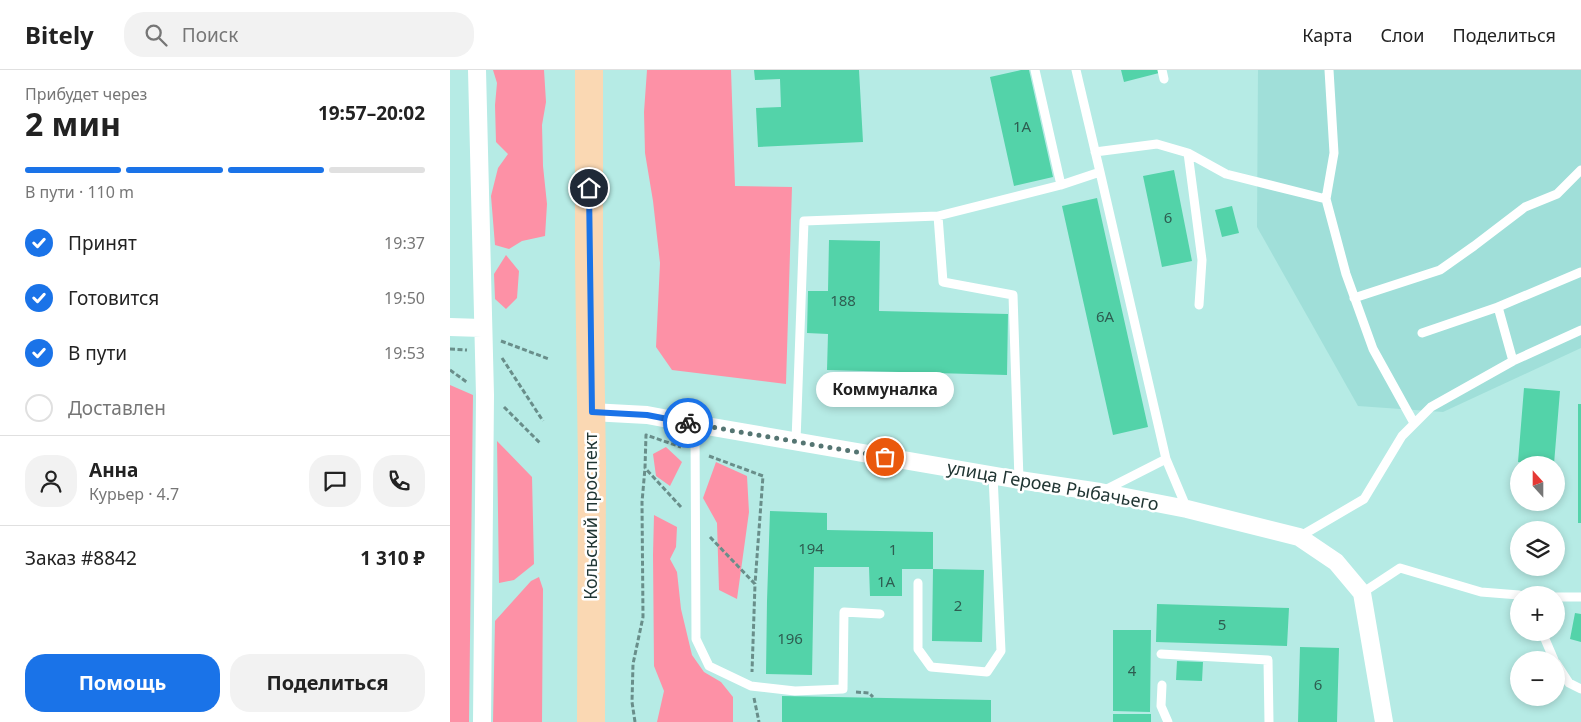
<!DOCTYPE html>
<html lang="ru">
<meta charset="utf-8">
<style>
body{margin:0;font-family:"Noto Sans",sans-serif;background:#f2f2f2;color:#222;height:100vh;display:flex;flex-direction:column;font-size:19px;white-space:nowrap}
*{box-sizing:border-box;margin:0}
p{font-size:16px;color:#767676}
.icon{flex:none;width:28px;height:28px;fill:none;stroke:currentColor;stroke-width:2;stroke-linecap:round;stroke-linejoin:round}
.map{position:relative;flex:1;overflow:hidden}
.drawer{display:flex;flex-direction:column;background:#fff;width:450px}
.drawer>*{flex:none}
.needle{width:32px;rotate:339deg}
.fabs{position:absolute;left:1060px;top:386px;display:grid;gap:10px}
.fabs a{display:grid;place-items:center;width:55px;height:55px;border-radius:50%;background:#fff;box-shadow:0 2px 8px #0003;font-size:25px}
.pin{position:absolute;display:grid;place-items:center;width:42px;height:42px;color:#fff;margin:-21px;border:2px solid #fff;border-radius:50%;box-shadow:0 1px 5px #0007}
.courier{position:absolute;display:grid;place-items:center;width:50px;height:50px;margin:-25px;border:4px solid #1a73e8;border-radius:50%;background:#fff;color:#222;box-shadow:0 1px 6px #0007}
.bubble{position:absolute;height:35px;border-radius:18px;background:#fff;box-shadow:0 2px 8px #0003;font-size:16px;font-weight:700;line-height:35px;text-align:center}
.headline em{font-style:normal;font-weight:700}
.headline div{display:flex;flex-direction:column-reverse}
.headline{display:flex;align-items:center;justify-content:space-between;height:85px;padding:0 25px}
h1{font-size:32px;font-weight:700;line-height:38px}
.bar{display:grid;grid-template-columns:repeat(4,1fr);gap:8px 5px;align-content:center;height:60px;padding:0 25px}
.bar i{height:6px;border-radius:4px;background:#e0e0e0}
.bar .active{background:#1a73e8}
.bar p{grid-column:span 4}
.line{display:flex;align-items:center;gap:12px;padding:0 25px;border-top:1px solid #e0e0e0}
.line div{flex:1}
.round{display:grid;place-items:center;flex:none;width:52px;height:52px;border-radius:20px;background:#f2f2f2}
ol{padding:0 25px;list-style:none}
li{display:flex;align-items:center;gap:15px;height:55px}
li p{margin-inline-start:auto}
li .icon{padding:5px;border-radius:50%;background:#1a73e8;color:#fff;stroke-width:4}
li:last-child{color:#767676}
li i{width:28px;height:28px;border:2px solid #e0e0e0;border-radius:50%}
.primary-button{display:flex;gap:10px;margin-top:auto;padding:10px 25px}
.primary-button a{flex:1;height:58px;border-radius:20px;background:#1a73e8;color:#fff;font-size:20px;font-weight:700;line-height:58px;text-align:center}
.primary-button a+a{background:#f2f2f2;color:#222}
header{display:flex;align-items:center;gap:30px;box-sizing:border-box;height:70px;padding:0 25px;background:#fff;border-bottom:1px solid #e0e0e0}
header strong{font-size:24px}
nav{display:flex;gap:28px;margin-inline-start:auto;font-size:18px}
.search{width:350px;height:45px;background:#f2f2f2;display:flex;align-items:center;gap:12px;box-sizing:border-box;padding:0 18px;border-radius:20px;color:#767676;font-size:19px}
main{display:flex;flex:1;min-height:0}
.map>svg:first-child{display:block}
.built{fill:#a0dfd9}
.green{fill:#fd91a6}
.building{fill:#53d3a9}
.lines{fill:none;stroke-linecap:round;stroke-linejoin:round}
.path{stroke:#698e8a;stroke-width:3;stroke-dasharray:5 2.5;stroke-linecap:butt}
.service{stroke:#fff;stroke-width:9}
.minor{stroke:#fff;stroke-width:18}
.primary{stroke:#fad8b3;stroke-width:28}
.done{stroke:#557572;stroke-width:5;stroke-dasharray:0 9}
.route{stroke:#1a73e8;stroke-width:6}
.labels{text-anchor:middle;stroke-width:5;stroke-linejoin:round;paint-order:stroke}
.number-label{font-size:15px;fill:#2e5d51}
.street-label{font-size:18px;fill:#213634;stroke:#fff}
</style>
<header>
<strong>Bitely</strong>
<div class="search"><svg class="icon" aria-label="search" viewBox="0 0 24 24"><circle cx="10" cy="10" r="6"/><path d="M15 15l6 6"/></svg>Поиск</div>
<nav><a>Карта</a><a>Слои</a><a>Поделиться</a></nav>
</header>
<main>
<section class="drawer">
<div class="headline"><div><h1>2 мин</h1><p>Прибудет через</p></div><em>19:57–20:02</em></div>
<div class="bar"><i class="active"></i><i class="active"></i><i class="active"></i><i></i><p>В пути · 110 m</p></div>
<ol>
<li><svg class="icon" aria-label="check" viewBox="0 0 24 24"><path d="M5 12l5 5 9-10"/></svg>Принят<p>19:37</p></li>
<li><svg class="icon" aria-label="check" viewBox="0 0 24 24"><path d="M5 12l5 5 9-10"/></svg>Готовится<p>19:50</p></li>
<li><svg class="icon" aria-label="check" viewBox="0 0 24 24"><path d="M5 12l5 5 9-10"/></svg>В пути<p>19:53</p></li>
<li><i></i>Доставлен</li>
</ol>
<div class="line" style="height:90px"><a class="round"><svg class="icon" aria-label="person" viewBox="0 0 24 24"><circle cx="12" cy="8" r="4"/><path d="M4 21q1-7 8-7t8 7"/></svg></a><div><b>Анна</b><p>Курьер · 4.7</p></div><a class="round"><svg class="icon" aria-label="chat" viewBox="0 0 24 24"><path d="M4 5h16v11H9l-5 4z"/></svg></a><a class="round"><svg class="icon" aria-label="phone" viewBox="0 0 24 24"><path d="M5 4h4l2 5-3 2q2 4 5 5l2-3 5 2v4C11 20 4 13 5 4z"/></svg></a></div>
<div class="line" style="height:65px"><div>Заказ #8842</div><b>1 310 ₽</b></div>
<div class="primary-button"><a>Помощь</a><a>Поделиться</a></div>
</section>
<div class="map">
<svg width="1131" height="652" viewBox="0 0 1131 652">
<rect width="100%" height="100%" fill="#b6ebe5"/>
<path class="built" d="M808,0H1131V278L993,342L908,336L807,157Z"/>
<path class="green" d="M43,0H94L96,32L92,55L93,96L97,134L95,166L72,171L59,179L45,175L41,126L48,98L58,84L46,72L45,35L47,13Z
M197,0H281L285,116L342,117L336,314L222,300L206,277L210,193L203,131L195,83L194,42Z
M56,185L69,201L67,228L56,239L45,229L44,204Z
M0,315L23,325L19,652H0Z
M47,371L82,407L84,494L64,510L49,513Z
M216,377L232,392L220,416L206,406L203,384Z
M266,392L297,406L299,442L287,529L269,520L267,453L253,428Z
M204,445L227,457L226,477L220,489L227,502L231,539L242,585L254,602L271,612L283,627V652H207L214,621L204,596L203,485Z
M89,507L93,519L92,652H43L45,551L81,511Z"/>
<path class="building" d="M304,0H409L413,72L308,77L306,38L331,37L330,9L305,10Z
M571,0H579L603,107L564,116L540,7Z
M671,0H708L709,3L674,12Z
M724,100L742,191L712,197L693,106Z
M647,128L698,357L663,365L612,136Z
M782,136L789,163L772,167L765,140Z
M379,170L430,171L429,241L558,244L557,305L377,300L378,264L357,263L358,221H378Z
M1074,318L1110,321L1104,394L1068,392Z
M1128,334H1131V453H1128Z
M320,441L377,443V460L483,462V499H452V526H420L419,497H364L362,605L316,604L317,531Z
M483,499L534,500L532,572L482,571Z
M707,534L839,538L837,576L706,572Z
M1125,543L1131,544V572L1120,569Z
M663,560H701L700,642L663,641Z
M850,577L889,578L887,652H848Z
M727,591L753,592L752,611L726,610Z
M332,626L541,630V652H332Z
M663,644H701V652H663Z"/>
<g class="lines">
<path class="path" d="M51,271L99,289
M0,279L17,280
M52,288L93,351
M0,300L18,313
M54,337L91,374
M259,386L313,406L305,514
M231,437L195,398L196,365L231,377
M260,467L305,514L302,602
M406,622L419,623L423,627
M304,628L309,652
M185,652L182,632L183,594L193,547L192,432L195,398"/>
<path class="service" d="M585,0L611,115
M626,0L650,102
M712,0L714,9
M645,82L707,74L738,83L752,190L749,235
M738,83L776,104L876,129L896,204L923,279L964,353
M876,129L884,83L879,0
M488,146L493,212L563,225L569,410
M904,228L990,200L1024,176L1075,137L1107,124L1131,100
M1048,237L1131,202
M972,263L1048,237L1063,291
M245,354L246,569L259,596L301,616L345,621L393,619L394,542L430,544
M346,371L354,151L488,146L611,115L650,102L716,389L653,421
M716,389L737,439
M849,467L914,429L952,366L981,337L1063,291L1131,260
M468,513V579L481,597L537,602L551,581L543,405
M912,523L950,498L1031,522L1069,525
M1106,527H1131
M1092,562L1104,590
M711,584L818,590L819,652
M1106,593L1119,613L1131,619
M712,615L711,636L718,652"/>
<path class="minor" d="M27,0L35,325L32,652
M0,257L32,258
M141,342L197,345L245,354L569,410L650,422L737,439L849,467L886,492L912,523L934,652"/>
<path class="primary" d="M139,0V191L142,397L141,652"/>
</g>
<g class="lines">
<path class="done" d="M238,353L435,387"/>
<path class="route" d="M139,118L142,342L197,345L238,353"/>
</g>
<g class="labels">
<g class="number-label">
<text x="572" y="62">1А</text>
<text x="718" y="153">6</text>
<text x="393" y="236">188</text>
<text x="655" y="252">6А</text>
<text x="361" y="484">194</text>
<text x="443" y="485">1</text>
<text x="436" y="517">1А</text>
<text x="508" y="541">2</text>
<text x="772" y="560">5</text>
<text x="340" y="574">196</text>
<text x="682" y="606">4</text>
<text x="868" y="620">6</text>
</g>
<g class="street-label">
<text transform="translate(603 416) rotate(10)" y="6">улица Героев Рыбачьего</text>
<text transform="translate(141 446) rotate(-90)" y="6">Кольский проспект</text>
</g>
</g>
</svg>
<div class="fabs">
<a><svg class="needle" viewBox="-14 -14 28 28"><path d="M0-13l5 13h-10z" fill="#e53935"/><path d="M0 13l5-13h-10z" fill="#767676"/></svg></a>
<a><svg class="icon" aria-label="layers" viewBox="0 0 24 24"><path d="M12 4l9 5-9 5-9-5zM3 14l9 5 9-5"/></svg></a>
<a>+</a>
<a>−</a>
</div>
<div class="pin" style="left:435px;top:387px;background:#ea580c"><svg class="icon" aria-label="bag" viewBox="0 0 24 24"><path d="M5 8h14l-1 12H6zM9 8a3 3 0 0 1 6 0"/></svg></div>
<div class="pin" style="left:139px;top:118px;background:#1f2937"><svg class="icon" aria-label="home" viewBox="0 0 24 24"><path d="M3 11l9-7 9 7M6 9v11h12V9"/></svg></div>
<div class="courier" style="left:238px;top:353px"><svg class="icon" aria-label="bike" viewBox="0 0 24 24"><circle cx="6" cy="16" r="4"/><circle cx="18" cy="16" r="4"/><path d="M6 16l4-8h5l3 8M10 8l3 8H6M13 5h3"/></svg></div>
<div class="bubble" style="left:366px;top:302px;width:138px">Коммуналка</div>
</div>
</main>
